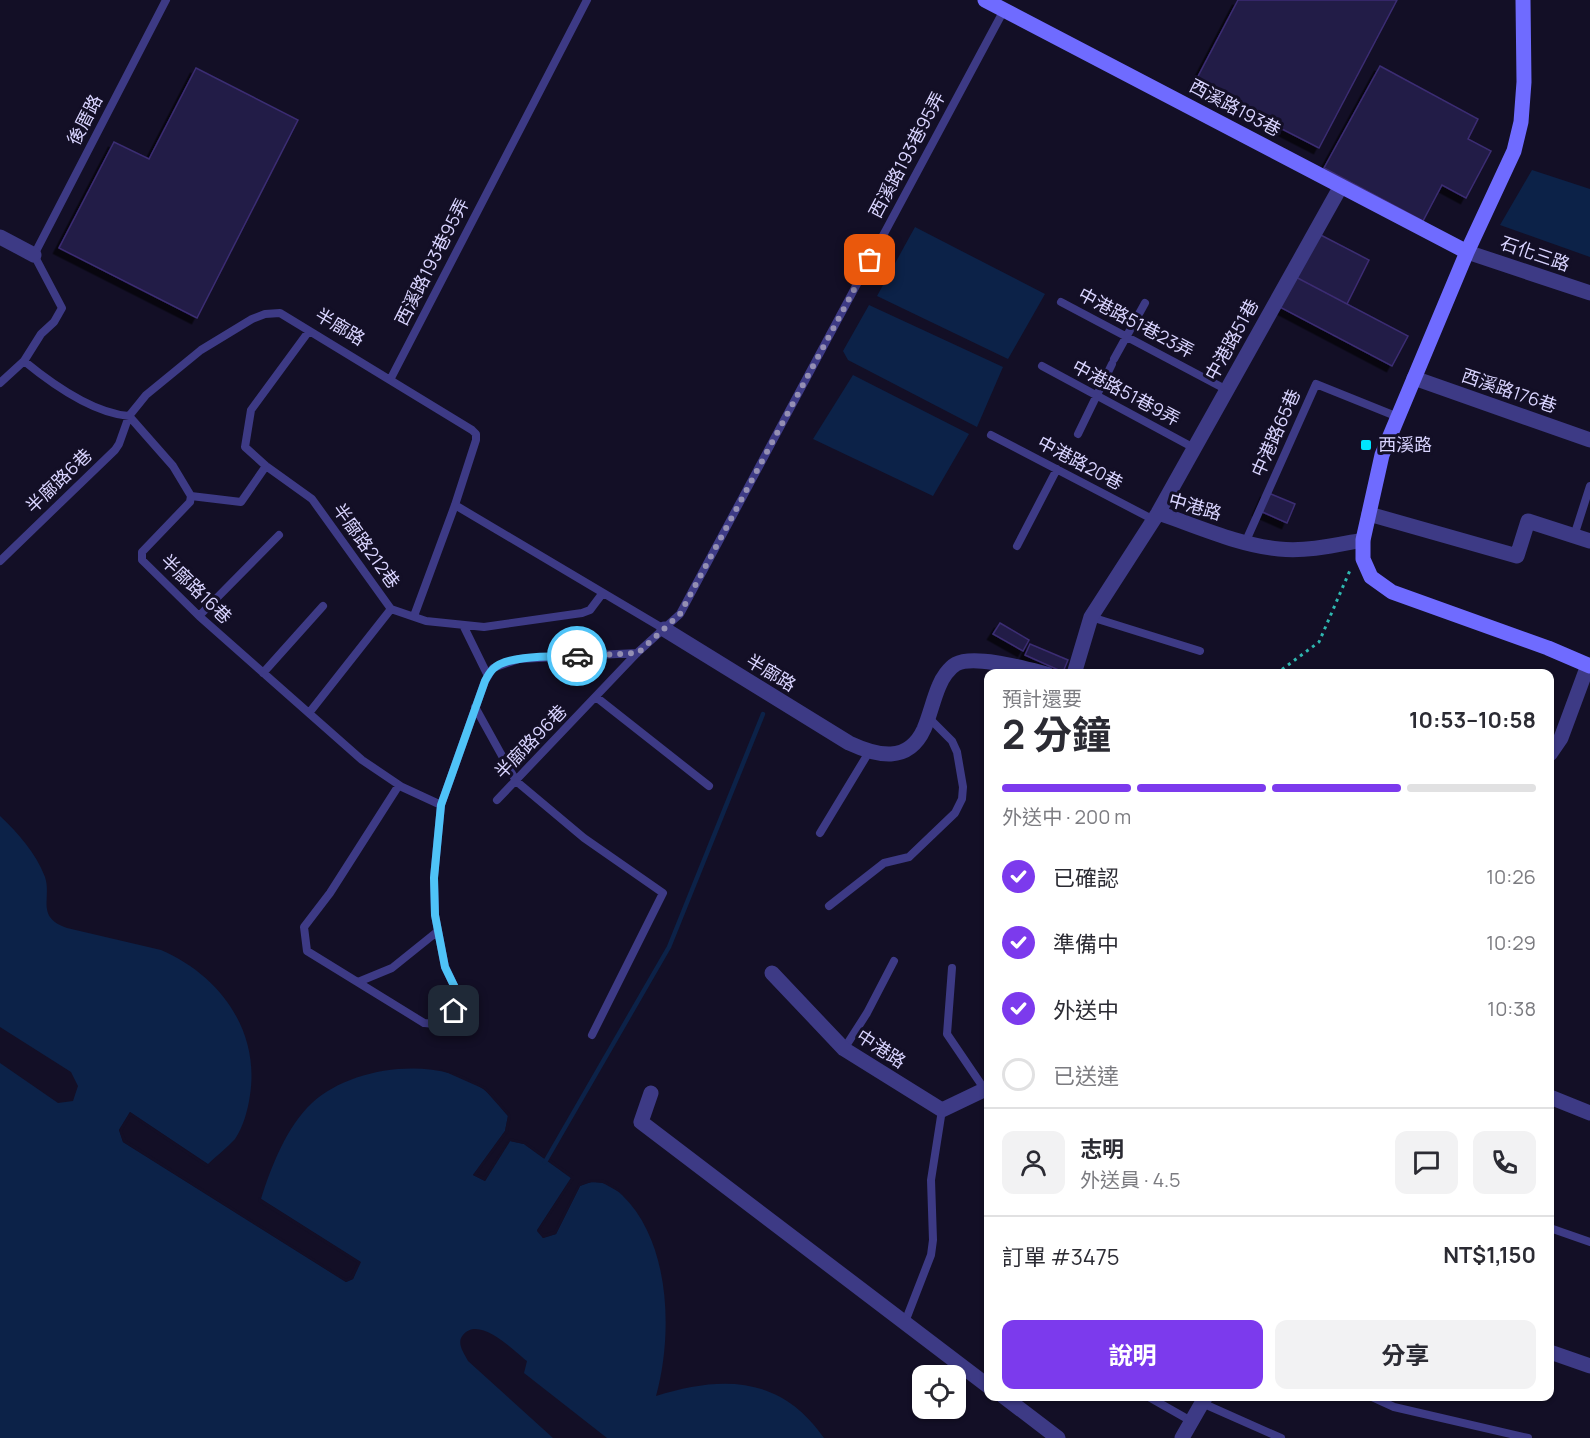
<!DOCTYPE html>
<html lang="zh-TW">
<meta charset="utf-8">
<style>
body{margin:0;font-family:Manrope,"Noto Sans TC",sans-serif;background:#f2f2f3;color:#2b2b33;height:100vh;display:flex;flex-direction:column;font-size:22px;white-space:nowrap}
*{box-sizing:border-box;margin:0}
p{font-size:20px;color:#7c7c81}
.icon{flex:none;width:33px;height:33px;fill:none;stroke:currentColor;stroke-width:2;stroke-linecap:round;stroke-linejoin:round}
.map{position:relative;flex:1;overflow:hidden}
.details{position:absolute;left:984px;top:669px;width:570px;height:732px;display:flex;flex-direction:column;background:#fff;border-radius:12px;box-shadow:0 2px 4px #0004}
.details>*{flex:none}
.tools{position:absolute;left:912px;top:1365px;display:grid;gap:12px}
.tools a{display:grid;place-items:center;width:54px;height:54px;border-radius:12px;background:#fff;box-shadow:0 2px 4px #0004;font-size:30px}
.pin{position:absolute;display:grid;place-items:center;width:51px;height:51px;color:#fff;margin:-26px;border-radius:12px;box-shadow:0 3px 9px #0006}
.courier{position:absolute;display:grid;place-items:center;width:60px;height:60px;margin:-30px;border:4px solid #4fc3f7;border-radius:50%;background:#fff;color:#222;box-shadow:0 2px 8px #0007}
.overview em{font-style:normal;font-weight:700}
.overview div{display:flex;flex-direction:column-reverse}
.overview{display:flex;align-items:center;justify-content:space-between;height:102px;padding:0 18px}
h1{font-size:39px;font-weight:700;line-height:45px}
.bar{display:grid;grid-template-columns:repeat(4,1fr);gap:9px 6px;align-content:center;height:72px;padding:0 18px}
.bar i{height:8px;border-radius:4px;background:#e1e1e2}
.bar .on{background:#7c3aed}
.bar p{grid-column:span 4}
.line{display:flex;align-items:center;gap:15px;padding:0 18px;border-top:2px solid #e1e1e2}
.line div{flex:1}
.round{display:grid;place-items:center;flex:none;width:63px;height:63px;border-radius:12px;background:#f2f2f3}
ol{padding:0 18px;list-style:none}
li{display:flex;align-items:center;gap:18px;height:66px}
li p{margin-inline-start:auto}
li .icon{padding:6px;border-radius:50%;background:#7c3aed;color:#fff;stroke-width:4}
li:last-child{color:#7c7c81}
li i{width:33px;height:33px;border:3px solid #e1e1e2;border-radius:50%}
.action{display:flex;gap:12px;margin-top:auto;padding:12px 18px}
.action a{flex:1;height:69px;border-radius:12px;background:#7c3aed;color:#fff;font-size:24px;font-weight:700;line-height:69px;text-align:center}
.action a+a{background:#f2f2f3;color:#2b2b33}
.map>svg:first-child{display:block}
.water{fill:#0c2248}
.pier{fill:#130f26}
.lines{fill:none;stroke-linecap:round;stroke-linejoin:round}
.stream{stroke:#0c2248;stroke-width:4.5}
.building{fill:#241b47;stroke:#3b2d73;stroke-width:1.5;filter:url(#shadow)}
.path{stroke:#2fb8b0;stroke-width:3;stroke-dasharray:3 4.5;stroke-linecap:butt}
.lane{stroke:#3d3a85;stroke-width:8}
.street{stroke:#3d3a85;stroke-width:15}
.secondary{stroke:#6f6bff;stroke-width:15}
.done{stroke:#948fb3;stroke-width:6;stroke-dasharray:0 10.8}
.route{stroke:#4fc3f7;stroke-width:8}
.poi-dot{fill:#00e5ff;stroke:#130f26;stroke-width:2}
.labels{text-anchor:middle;stroke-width:6;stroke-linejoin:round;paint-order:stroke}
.street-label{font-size:18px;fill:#d9d4ff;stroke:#130f26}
.poi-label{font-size:18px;fill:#d9d4ff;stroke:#130f26;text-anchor:start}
</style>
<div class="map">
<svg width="1590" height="1438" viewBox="0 0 1590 1438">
<defs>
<filter id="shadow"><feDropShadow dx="-5.5" dy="5.5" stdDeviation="0" flood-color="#0009"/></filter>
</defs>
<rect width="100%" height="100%" fill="#130f26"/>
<path class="water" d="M1532,170L1590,189V257L1500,225Z
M915,227L1045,294L1008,359L877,296Z
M869,305L1003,367L977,427L848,360L843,351Z
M853,375L969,434L933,496L813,439Z
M0,816C18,833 36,853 45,877C52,898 35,917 67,928L161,950C219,975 260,1030 250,1095C248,1110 243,1127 235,1139C227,1148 216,1156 208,1164L130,1112L119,1130L123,1142L346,1282L353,1279L360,1262L261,1199C271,1167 287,1126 312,1103C352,1066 438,1055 483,1089C493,1096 500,1107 508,1116L505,1131L473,1175L485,1181L510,1141L524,1144L571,1178L537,1230L543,1238L556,1234L580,1186C597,1178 609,1183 622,1195C671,1242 673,1335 656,1396C723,1375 781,1376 824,1438H607L524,1373L527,1361C513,1350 479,1315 463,1335C456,1343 464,1353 468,1361L553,1438H0V1063L58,1103L73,1101L78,1086L71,1072L0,1027Z"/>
<path class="pier" d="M439,1069L460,1075L486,1087L511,1115L508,1132L477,1174L484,1177L510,1138L526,1142L574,1176V1179L540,1230L544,1234L554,1231L579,1183L591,1179L604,1180L620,1190L619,1192L603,1183L591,1182L580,1186L556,1234L543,1238L537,1231L571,1178L524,1144L510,1141L485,1181L473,1175L505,1131L508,1116L484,1089Z
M130,1112L210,1166L206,1167L131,1116L122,1131L126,1140L346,1279L351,1276L357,1263L259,1202L258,1197L361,1262L353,1279L346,1282L123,1142L119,1130Z"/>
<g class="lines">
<path class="stream" d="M545,1162L669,947L763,714"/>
</g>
<path class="building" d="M1238,0H1397L1319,148L1194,84Z
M1380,66L1478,119L1468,139L1491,151L1466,198L1442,185L1423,221L1324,168Z
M196,68L298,120L197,318L59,248L114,142L149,159Z
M1313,231L1369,260L1347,304L1290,274Z
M1290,274L1408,336L1392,366L1274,304Z
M1266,492L1295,504L1287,523L1258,510Z
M1000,623L1029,640L1023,651L993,634Z
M1030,644L1068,660L1063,672L1025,655Z"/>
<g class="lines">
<path class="path" d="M1276,674L1319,642L1351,568"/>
<path class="lane" d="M1061,302L1227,390
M309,331L251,410L245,447L266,466L312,499L391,609L426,621L484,627L582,613L590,610L602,594
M1114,359L1145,303
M24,361C52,384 92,413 129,416L173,466L191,496
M1042,366L1194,448
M390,380L587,0
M0,383L24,361L41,334L54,322L62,308L34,255L166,0
M1078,434L1112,364
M991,435L1154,520
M191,496L190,502L142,552V560L199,616L362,760L402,787L441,805
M191,496L241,502L266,466
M455,505L664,629
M1574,536L1590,486
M1245,543L1316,384L1398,417
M1017,546L1057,469
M0,561L115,450L119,444L129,416L146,395L201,350L252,319L265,314L280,313L472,430L476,434V440L455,505L414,616
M199,616L279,535
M1091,617L1200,651
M464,627L488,676
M263,673L323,606
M596,697L709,786
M475,707L516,781L584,838L663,893L592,1035
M309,713L391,609
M399,785L330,893L304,927L307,951L424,1023L447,1025L460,998L445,967L435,915L434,877L441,805L485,681L493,668L519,659L637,653
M497,800L637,653L680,614L1004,10
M820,833L869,752
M829,906L884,863L909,857L955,813L962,799L963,787L957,752L952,741L928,717
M952,968L947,1034L985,1090
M358,982L392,968L438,931
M844,1049L867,1013L894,961
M1550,1228L1590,1242
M905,1322L931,1255L933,1240L931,1180L942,1110
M1147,1396L1191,1421
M1370,1396L1394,1407L1528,1438
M1202,1403L1281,1438"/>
<path class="street" d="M0,237L34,255
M1467,252L1590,293
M1414,378L1590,440
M1158,513C1197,526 1238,545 1279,549C1307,552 1336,545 1363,540
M1369,514L1517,556L1528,521L1590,541
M664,629L849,743C877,756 908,764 924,729C930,715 933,700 939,686C942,678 949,668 956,664C974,654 1027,669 1047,674
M1074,674L1091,617L1158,513L1341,186
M1550,754L1561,738L1588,665
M772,973L844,1049L942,1110L988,1088
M651,1093L641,1122L988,1386
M1550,1097L1590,1113
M1550,1352L1590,1366
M1003,1396L1058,1438
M1182,1438L1206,1396"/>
<path class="secondary" d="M985,0L1467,252
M1523,0L1524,82L1521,122L1514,151L1467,252L1382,455L1363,540V559L1371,577L1392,592L1548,648L1590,666"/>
</g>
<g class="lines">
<path class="done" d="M577,656L638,653L680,614L870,260"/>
<path class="route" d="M454,1011L460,998L445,967L435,915L434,878L441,805L485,681C487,677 490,672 493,669C508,654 556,657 577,656"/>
</g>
<rect class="poi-dot" x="1360" y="439" width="12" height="12" rx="3"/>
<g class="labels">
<g class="street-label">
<text transform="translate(1235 108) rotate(28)" y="6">西溪路193巷</text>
<text transform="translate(85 120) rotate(-63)" y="6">後厝路</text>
<text transform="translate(907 155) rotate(-62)" y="6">西溪路193巷95弄</text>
<text transform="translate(1535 254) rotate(19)" y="6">石化三路</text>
<text transform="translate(432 262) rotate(-63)" y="6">西溪路193巷95弄</text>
<text transform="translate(1136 323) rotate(28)" y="6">中港路51巷23弄</text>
<text transform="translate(340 327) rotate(31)" y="6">半廍路</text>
<text transform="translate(1232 340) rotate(-61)" y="6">中港路51巷</text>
<text transform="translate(1509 391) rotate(19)" y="6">西溪路176巷</text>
<text transform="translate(1126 393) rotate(28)" y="6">中港路51巷9弄</text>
<text transform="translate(1276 433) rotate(-66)" y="6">中港路65巷</text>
<text transform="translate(1080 463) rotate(28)" y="6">中港路20巷</text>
<text transform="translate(59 481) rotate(-44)" y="6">半廍路6巷</text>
<text transform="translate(1195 507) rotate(16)" y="6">中港路</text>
<text transform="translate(366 546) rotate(54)" y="6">半廍路212巷</text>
<text transform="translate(196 589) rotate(44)" y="6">半廍路16巷</text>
<text transform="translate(771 673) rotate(31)" y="6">半廍路</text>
<text transform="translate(531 742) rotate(-46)" y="6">半廍路96巷</text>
<text transform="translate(881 1049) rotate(33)" y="6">中港路</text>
</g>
<g class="poi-label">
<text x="1378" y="451">西溪路</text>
</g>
</g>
</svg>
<div class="tools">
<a><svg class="icon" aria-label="locate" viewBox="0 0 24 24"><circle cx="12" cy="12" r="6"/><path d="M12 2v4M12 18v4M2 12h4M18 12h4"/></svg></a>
</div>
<div class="pin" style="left:870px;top:260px;background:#ea580c"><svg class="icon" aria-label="bag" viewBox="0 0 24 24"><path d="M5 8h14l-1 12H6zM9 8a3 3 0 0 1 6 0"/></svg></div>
<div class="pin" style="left:454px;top:1011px;background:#1f2937"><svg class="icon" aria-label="home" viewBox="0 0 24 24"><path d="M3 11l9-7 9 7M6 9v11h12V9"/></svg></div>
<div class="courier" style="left:577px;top:656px"><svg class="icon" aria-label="car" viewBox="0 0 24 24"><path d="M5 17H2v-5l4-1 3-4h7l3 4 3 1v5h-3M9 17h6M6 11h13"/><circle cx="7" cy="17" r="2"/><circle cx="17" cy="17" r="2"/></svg></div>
<section class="details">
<div class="overview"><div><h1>2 分鐘</h1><p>預計還要</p></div><em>10:53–10:58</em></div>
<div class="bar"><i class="on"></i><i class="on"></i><i class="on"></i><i></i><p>外送中 · 200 m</p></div>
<ol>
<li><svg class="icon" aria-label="check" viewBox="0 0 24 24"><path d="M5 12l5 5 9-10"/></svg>已確認<p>10:26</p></li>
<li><svg class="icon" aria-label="check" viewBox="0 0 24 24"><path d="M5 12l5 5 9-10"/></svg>準備中<p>10:29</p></li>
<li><svg class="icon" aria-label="check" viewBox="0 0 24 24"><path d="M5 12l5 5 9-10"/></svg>外送中<p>10:38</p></li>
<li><i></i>已送達</li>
</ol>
<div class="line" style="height:108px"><a class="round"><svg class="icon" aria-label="person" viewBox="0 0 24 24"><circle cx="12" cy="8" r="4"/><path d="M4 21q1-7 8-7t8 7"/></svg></a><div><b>志明</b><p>外送員 · 4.5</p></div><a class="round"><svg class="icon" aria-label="chat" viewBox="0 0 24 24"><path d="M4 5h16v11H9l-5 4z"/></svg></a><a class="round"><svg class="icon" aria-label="phone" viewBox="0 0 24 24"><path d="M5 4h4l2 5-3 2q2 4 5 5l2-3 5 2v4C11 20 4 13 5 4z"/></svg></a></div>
<div class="line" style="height:78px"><div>訂單 #3475</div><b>NT$1,150</b></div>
<div class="action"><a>說明</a><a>分享</a></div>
</section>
</div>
